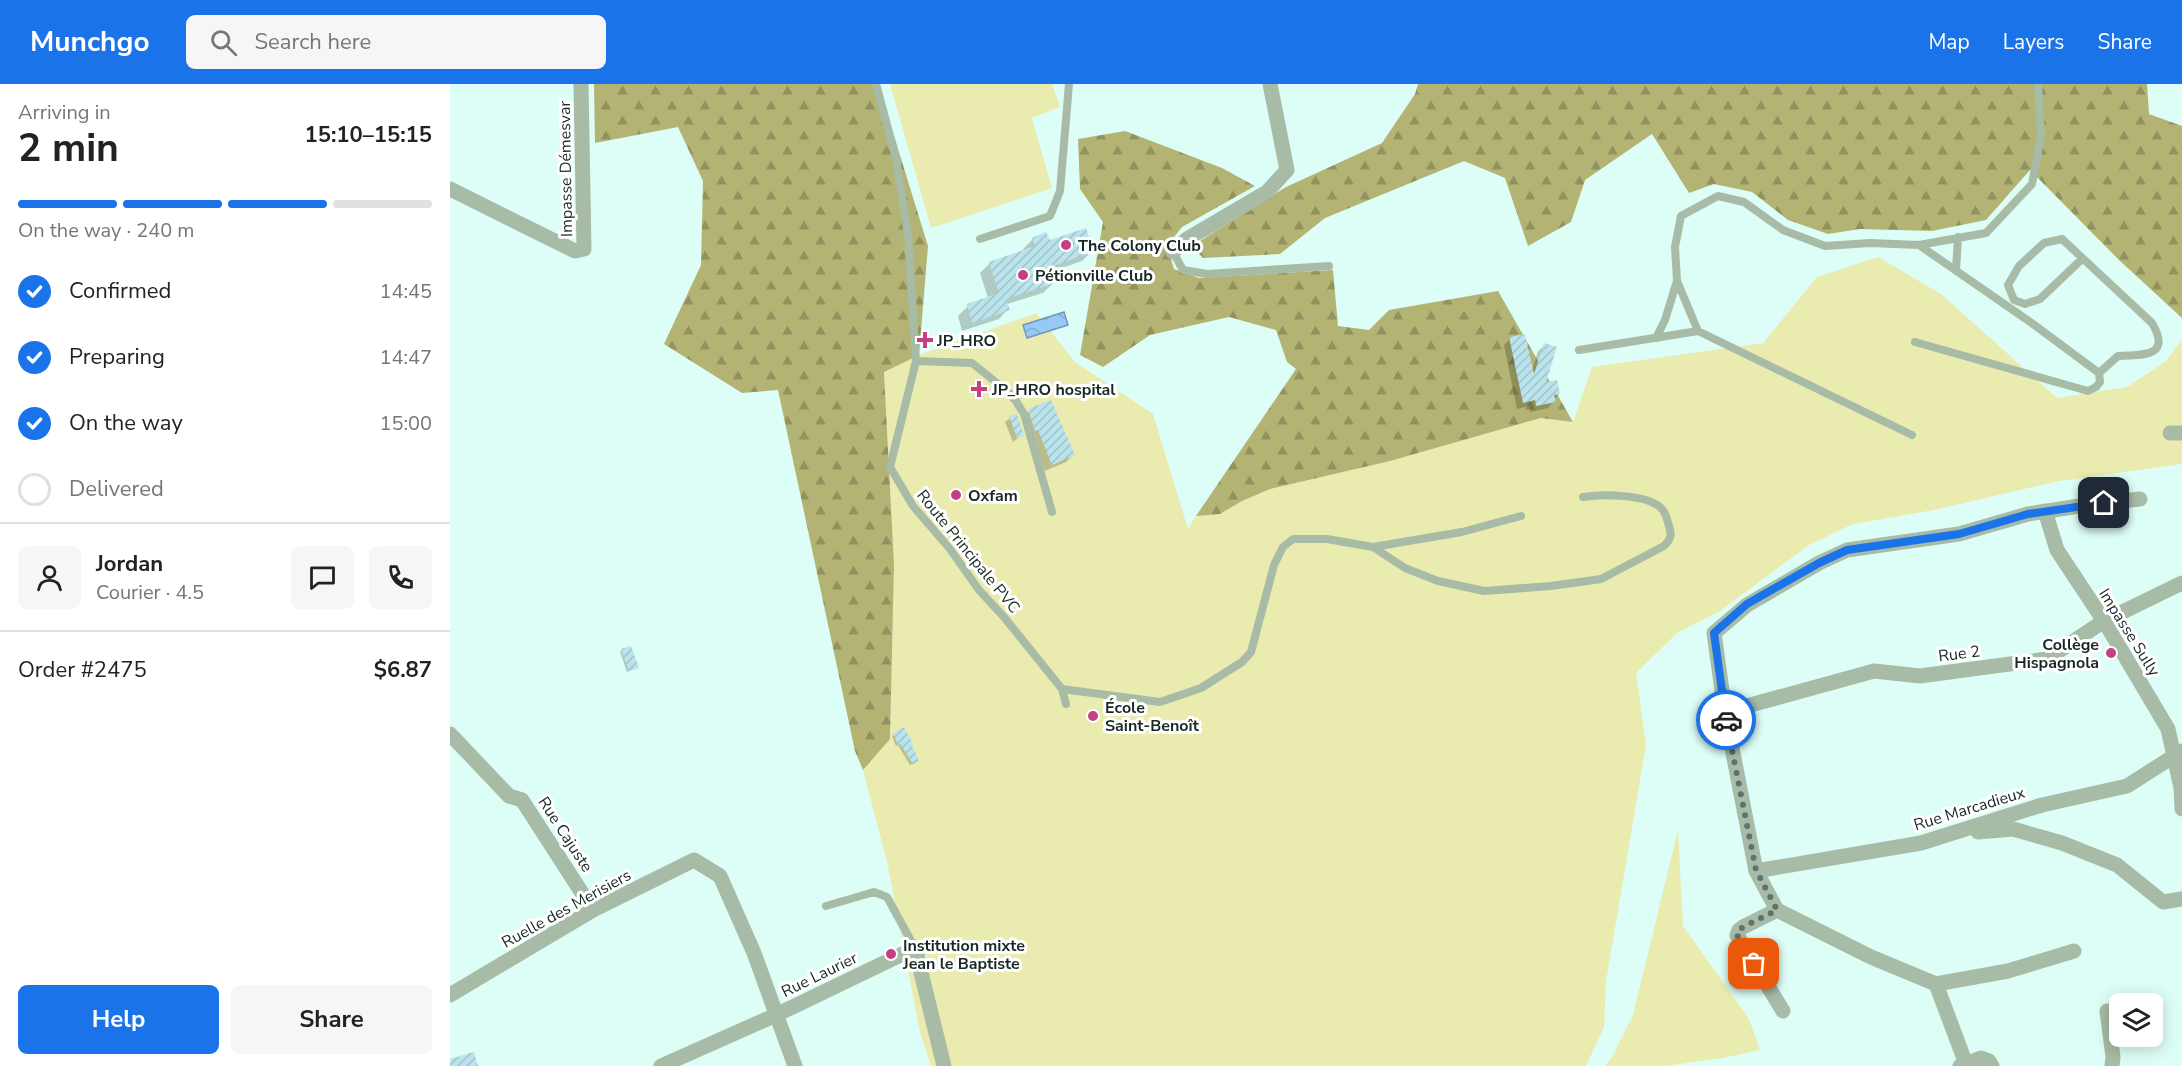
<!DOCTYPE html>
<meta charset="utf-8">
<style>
body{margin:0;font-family:"Nunito Sans",sans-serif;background:#f6f6f6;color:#222;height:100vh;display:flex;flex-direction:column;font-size:22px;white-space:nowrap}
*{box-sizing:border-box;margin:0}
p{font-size:20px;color:#767676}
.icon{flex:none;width:33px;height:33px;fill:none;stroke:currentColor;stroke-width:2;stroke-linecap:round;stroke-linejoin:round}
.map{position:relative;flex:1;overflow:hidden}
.panel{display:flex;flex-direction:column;background:#fff;width:450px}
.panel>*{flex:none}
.fabs{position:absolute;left:1659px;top:909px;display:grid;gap:12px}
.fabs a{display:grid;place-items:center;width:54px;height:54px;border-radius:9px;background:#fff;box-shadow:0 3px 15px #0003;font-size:30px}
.pin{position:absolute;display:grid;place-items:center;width:51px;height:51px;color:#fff;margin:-26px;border-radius:12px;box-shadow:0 3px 9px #0006}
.courier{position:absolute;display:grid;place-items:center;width:60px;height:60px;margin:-30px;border:4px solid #1a73e8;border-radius:50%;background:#fff;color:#222;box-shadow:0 2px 8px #0007}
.head em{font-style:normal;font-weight:700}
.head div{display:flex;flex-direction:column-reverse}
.head{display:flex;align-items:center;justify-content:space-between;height:102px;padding:0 18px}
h1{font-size:39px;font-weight:700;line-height:45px}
.bar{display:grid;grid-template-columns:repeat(4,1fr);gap:9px 6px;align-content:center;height:72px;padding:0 18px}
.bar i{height:8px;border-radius:4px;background:#e0e0e0}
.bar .on{background:#1a73e8}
.bar p{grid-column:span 4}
.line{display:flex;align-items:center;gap:15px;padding:0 18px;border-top:2px solid #e0e0e0}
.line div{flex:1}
.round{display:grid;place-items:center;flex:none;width:63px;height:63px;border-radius:9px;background:#f6f6f6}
ol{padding:0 18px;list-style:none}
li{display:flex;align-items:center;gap:18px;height:66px}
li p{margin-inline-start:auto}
li .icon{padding:6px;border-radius:50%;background:#1a73e8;color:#fff;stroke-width:4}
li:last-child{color:#767676}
li i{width:33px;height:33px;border:3px solid #e0e0e0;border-radius:50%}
.primary-button{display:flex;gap:12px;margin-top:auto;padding:12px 18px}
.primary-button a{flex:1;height:69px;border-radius:9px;background:#1a73e8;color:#fff;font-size:24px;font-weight:700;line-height:69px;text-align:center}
.primary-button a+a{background:#f6f6f6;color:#222}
header{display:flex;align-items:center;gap:36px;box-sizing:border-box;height:84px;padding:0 30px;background:#1a73e8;color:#fff}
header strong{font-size:28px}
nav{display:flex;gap:33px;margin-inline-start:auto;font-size:21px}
.search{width:420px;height:54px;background:#f6f6f6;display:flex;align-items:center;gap:15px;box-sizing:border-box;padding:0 21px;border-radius:9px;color:#767676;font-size:22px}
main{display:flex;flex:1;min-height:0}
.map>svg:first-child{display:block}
.green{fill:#eaebaf}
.forest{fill:url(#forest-firs)}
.water{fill:url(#water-waves);stroke:#7198b7;stroke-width:1.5}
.shadow{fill:#0003}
.building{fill:url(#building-hatch)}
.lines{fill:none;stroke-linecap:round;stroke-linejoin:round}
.service{stroke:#a7bba6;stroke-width:8}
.minor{stroke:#a7bba6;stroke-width:15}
.done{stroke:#5d736e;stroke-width:6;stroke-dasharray:0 10.8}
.route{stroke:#1a73e8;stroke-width:8}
.poi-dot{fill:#c43f83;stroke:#fff;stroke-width:2}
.labels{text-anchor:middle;stroke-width:6;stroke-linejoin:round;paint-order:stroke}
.street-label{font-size:16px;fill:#182825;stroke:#fff}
.poi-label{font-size:16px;font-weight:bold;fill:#182825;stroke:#fff;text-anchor:start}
</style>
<header>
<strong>Munchgo</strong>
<div class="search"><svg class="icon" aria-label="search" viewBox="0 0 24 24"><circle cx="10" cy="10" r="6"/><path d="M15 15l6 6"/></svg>Search here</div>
<nav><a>Map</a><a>Layers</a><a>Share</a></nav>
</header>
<main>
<section class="panel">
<div class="head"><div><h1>2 min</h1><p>Arriving in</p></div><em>15:10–15:15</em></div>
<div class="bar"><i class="on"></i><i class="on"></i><i class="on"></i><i></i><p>On the way · 240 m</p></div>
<ol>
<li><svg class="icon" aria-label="check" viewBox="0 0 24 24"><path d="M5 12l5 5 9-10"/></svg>Confirmed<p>14:45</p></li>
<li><svg class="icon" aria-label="check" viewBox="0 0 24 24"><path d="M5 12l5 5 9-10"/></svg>Preparing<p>14:47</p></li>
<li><svg class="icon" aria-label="check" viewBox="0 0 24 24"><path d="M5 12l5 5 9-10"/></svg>On the way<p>15:00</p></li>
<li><i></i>Delivered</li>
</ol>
<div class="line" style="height:108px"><a class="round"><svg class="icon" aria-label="person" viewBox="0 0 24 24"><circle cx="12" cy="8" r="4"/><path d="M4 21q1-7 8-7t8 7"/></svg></a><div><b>Jordan</b><p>Courier · 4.5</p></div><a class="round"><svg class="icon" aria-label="chat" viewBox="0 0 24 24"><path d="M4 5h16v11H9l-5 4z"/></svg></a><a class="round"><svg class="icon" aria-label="phone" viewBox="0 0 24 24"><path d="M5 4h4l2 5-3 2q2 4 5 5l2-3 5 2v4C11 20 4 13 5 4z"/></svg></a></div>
<div class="line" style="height:78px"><div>Order #2475</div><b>$6.87</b></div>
<div class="primary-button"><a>Help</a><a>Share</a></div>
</section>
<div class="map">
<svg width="1732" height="982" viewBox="0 0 1732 982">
<defs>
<pattern id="forest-firs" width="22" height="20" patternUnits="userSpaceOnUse" patternTransform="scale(1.5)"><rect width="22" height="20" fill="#b3b374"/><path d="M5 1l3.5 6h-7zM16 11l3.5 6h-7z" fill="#91925f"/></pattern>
<pattern id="water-waves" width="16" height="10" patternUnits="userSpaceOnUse" patternTransform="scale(1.5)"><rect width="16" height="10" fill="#97c8f6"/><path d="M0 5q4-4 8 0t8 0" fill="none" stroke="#81acd3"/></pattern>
<pattern id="building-hatch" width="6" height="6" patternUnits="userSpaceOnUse" patternTransform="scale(1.5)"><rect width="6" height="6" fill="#bae3ec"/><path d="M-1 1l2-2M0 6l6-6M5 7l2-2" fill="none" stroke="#9fc3ca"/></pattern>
</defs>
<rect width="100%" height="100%" fill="#ddfef6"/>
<path class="green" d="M440,0H602L610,23L582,34L602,104L481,144Z
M1428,173L1491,210L1607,314L1677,303L1716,277L1732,255V380L1609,397L1484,426L1403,440L1359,461L1270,527L1227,549L1186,589L1196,661L1156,897L1154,943L1136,982H481L470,948L437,778L413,686L440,654L444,481L434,287L469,271L586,229L625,278L703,330L738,445L746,432L770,430L792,417L820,405L940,377L1091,334L1123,338L1142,283L1313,259L1367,193Z
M1228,746L1233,842L1299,935L1310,966L1273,974L1215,982H1155L1162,973L1183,931Z"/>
<path class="forest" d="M144,0H428L478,162L469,271L434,288L444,481L440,655L413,686L405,667L328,306L292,309L214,260L251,181L253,97L228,43L145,59Z
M968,0H1697L1699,30L1732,42V234L1669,176L1580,86L1536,136L1482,147L1410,145L1378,150L1338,136L1302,108L1264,100L1239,109L1202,50L1135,96L1121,138L1078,162L1055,94L1014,77L875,134L830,170L753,174L742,162L836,103L932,59L965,10Z
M675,47L772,84L805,102L732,143L717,162L724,185L749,194L883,186L888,242L919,246L939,226L1048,207L1123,338L1091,334L940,377L820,405L792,417L770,430L746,432L846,285L837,278L826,246L779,233L700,251L653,283L630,271L653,138L630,105L628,55Z"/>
<path class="water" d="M614,228L618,241L577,254L573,241Z"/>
<path class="shadow" d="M583,155L642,167L632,177L600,188L603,199L593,209L557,220L558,225L549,235L512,247L508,232L518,222L538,214L530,189L540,179L574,168L573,165Z
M1060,255L1082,287L1088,267L1095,261L1094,300L1109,310L1098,324L1080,328L1079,322L1067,325L1054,261Z
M579,327L623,371L616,378L595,387L572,334Z
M560,334L572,351L563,358L555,338Z
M172,566L185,585L177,588L170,568Z
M453,645L465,679L460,681L448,661L446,662L442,652Z"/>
<path class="building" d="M636,144L644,168L600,183L605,199L556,215L560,226L522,239L517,220L549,209L539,178L585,162L582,154L596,148L600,156Z
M1075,250L1084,290L1094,259L1107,263L1096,298L1107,296L1110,310L1104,311L1106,318L1086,322L1085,316L1073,319L1059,253Z
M601,316L625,371L602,381L588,346L585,347L578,325Z
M567,330L574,352L567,354L559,332Z
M181,562L189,584L179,587L171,565Z
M454,643L463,660L462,661L469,677L463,680L450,660L448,661L443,649Z
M24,968L28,982H0V975Z"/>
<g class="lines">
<path class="service" d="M426,0L446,74L458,151L466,277L440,383L463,422L500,465L529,506L554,533L612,605L616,620
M530,155L600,132L610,107L619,0
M723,168L733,186L757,190L879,182
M1632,175L1590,215L1575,220L1564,216L1558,201L1569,182L1594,159L1612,155L1702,239C1722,273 1693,271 1668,272L1649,289
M1506,186L1508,153
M1206,254L1215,236L1227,197
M1465,258L1638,307L1646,303L1650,298L1649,289L1583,240L1469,161
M1129,266L1248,247
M466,277L522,279L558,308L566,317L574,330L602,428
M1462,351L1248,247L1227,197L1225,163L1231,132L1268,112L1294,118L1333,146L1375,162L1420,159L1469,161L1536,149L1582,100L1591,52L1588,0
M1071,432L1012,448L923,463L955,484L988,497L1034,507L1101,502L1151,495L1214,462C1221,455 1222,451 1219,442C1217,436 1216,428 1211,424C1197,410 1152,410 1133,413
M612,605L710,618L751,604L792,578L801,568L824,481L833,463L843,455H877L923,463
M376,822L424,808L437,813L465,864"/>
<path class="minor" d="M0,105L125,167L134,165L131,0
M723,168L737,155L817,108L837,86L820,0
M1720,349H1732
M1595,427L1607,466L1654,537L1718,645L1731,704L1732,725
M1275,628L1424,587L1470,592L1597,575L1654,537L1732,499
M0,650L59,712L72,716L143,826
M1528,748L1563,745L1612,759L1667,781L1713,818L1732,815
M1306,787L1471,759L1592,721L1677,702L1732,667
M1327,826L1293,843L1289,846L1287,851L1333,927
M1486,900L1558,887L1624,867
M0,911L143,826L244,776L270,792L304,869L345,982
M1657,927L1663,973L1662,982
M1516,980L1486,900L1421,873L1327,826L1306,787L1275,628L1264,549L1297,521L1369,479L1397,466L1509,450L1578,430L1636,421L1690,415
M211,982L326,931L465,864L494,982
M1510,982L1531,974L1539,977L1542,982"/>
</g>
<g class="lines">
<path class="done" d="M1276,636L1306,786L1327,826L1293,843L1287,848V851L1304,880"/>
<path class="route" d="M1276,636L1264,549L1297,520L1369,479L1397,466L1509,450L1578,430L1654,419"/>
</g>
<g class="poi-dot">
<circle cx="616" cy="161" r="6"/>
<circle cx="573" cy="191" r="6"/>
<path d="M472 247h6v6h6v6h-6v6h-6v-6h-6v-6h6z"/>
<path d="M526 296h6v6h6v6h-6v6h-6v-6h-6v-6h6z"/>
<circle cx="506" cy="411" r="6"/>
<circle cx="1661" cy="569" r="6"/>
<circle cx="643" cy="632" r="6"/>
<circle cx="441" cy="870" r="6"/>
</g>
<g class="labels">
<g class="street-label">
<text transform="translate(115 85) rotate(-91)" y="6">Impasse Démesvar</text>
<text transform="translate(519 467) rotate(51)" y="6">Route Principale PVC</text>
<text transform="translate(1680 548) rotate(58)" y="6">Impasse Sully</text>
<text transform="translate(1509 569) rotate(-7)" y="6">Rue 2</text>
<text transform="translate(1519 724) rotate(-17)" y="6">Rue Marcadieux</text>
<text transform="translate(116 750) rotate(57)" y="6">Rue Cajuste</text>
<text transform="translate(116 824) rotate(-29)" y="6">Ruelle des Merisiers</text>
<text transform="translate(369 890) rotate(-26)" y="6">Rue Laurier</text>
</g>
<g class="poi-label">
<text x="628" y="167">The Colony Club</text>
<text x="585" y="197">Pétionville Club</text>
<text x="487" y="262">JP_HRO</text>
<text x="542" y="311">JP_HRO hospital</text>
<text x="518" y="417">Oxfam</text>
<text x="1649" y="566" text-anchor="end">Collège<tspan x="1649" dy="18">Hispagnola</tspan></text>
<text x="655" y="629">École<tspan x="655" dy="18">Saint-Benoît</tspan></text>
<text x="453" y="867">Institution mixte<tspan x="453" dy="18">Jean le Baptiste</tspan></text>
</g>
</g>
</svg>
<div class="fabs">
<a><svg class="icon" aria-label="layers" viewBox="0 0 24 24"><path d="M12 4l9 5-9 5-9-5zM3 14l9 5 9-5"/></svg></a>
</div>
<div class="pin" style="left:1304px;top:880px;background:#ea580c"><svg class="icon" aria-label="bag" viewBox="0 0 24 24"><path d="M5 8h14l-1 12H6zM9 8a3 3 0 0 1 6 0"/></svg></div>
<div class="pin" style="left:1654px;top:419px;background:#1f2937"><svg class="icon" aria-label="home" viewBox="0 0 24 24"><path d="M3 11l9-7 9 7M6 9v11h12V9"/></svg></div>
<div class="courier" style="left:1276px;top:636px"><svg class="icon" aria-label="car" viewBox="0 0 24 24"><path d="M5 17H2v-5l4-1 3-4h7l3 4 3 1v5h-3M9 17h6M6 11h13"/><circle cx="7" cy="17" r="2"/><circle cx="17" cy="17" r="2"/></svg></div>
</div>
</main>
